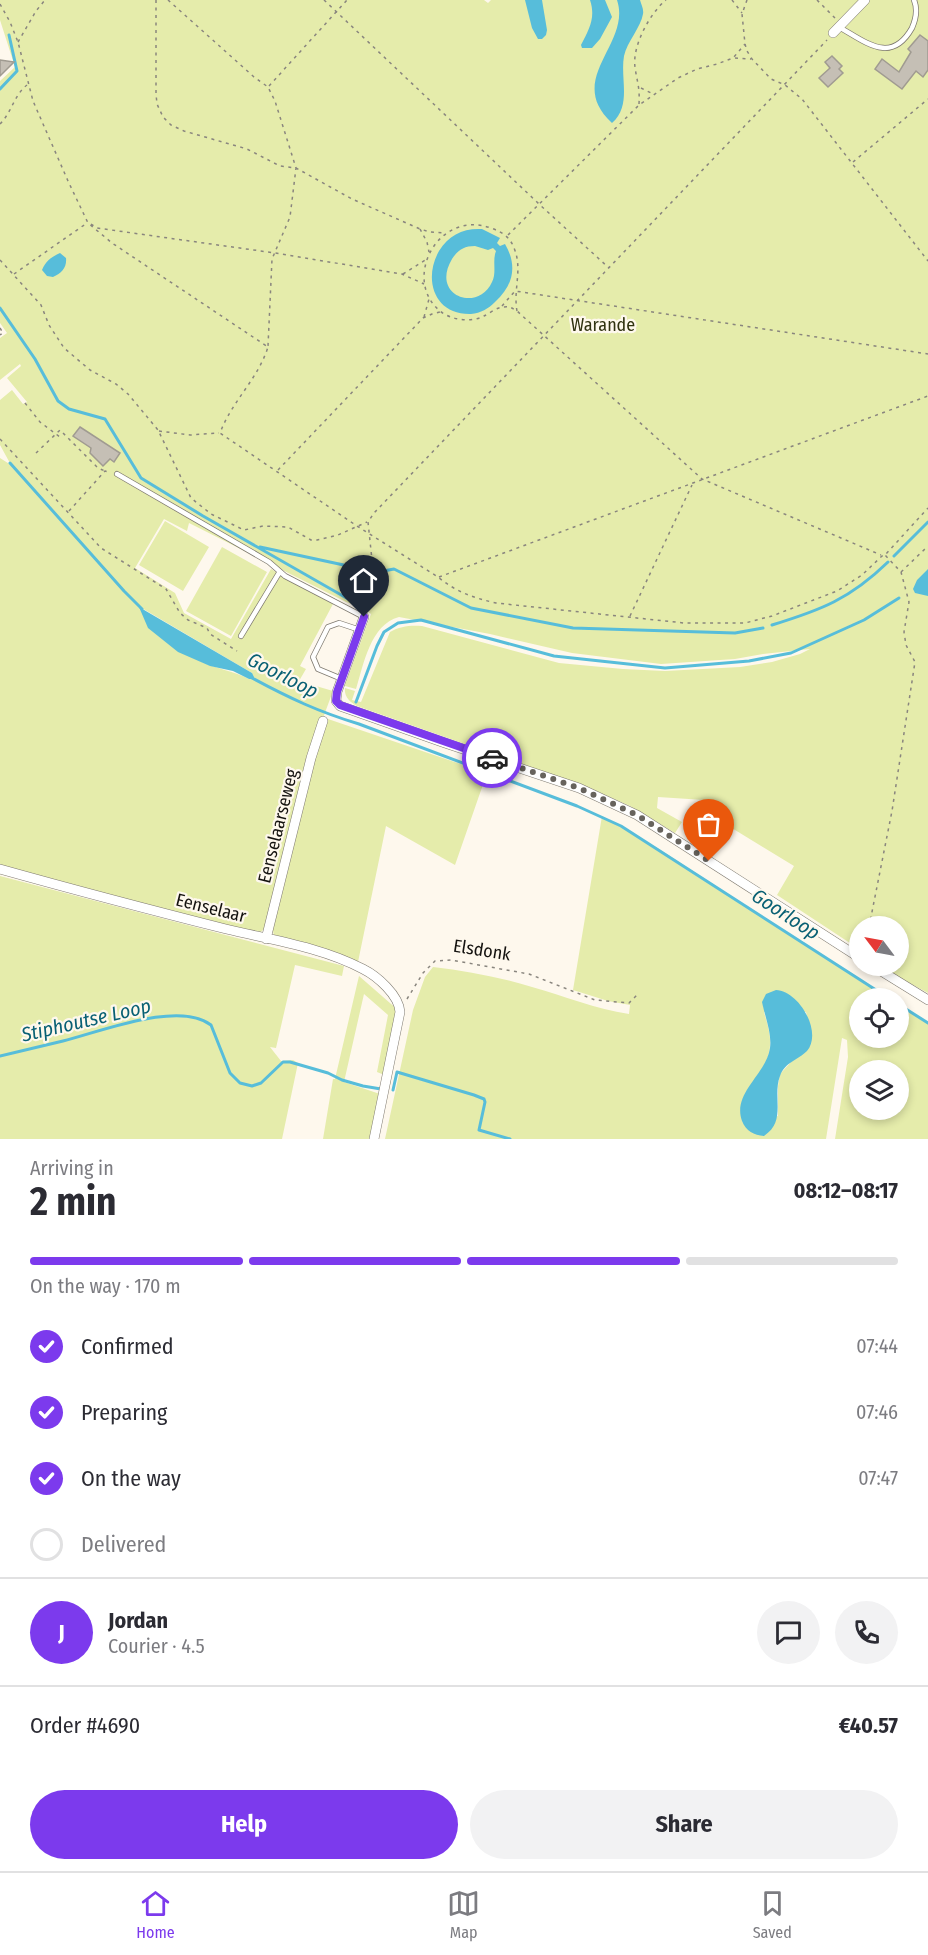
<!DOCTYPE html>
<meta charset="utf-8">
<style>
body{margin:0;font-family:"Fira Sans Condensed",sans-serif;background:#f2f2f3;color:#2b2b33;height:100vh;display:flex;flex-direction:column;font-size:22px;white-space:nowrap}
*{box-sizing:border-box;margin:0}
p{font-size:20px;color:#7c7c81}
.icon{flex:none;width:33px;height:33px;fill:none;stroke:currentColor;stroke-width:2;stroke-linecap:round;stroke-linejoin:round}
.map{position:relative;height:1139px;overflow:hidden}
.drawer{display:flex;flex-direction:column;background:#fff;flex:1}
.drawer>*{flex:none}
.needle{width:39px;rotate:302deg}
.tools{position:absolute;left:849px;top:916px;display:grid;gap:12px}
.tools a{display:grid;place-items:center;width:60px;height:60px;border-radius:50%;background:#fff;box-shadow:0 3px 9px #0003;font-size:30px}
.pin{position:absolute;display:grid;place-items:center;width:51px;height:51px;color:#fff;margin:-62px -26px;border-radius:50% 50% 50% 0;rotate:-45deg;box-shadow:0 0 6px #0007}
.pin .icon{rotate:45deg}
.courier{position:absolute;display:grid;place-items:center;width:60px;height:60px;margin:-30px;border:4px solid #7c3aed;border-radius:50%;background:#fff;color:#222;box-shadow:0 2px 8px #0007}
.summary em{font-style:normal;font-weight:700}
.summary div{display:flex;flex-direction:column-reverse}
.summary{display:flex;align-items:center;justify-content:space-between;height:102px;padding:0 30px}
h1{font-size:39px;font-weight:700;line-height:45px}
.bar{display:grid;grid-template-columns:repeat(4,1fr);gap:9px 6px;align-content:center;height:72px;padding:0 30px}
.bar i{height:8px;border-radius:4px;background:#e1e1e2}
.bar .current{background:#7c3aed}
.bar p{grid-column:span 4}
.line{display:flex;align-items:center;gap:15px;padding:0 30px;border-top:2px solid #e1e1e2}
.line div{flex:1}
.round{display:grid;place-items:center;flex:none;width:63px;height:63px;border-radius:32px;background:#f2f2f3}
ol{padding:0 30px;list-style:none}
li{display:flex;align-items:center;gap:18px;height:66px}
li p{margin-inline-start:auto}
li .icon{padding:6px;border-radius:50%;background:#7c3aed;color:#fff;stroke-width:4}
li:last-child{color:#7c7c81}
li i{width:33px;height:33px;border:3px solid #e1e1e2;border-radius:50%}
.action{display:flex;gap:12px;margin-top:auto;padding:12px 30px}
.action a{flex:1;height:69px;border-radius:36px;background:#7c3aed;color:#fff;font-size:24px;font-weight:700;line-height:69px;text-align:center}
.action a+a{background:#f2f2f3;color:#2b2b33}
.tabs{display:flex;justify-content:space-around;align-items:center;height:84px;border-top:2px solid #e1e1e2;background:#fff;font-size:16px;color:#7c7c81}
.tabs a{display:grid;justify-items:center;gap:3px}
.tabs .current{color:#7c3aed}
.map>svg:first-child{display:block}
.green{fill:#e5ecab;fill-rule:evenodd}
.water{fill:#57bdda;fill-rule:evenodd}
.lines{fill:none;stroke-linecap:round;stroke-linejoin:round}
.stream{stroke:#57bdda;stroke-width:3}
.building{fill:#c5bfb5;stroke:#a09b91;stroke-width:1.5}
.service-casing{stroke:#7f7a70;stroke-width:6}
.minor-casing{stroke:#7f7a70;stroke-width:10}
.path{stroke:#89857e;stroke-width:1.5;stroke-dasharray:3 4.5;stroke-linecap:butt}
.service{stroke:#fff;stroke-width:4.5}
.minor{stroke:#fff;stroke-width:9}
.done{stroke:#67635d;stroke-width:6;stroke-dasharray:0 10.8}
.route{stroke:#7c3aed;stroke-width:8}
.labels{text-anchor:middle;stroke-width:4.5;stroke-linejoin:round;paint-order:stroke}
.park-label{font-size:18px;fill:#303210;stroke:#fef8ed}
.street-label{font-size:18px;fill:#151310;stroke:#fef8ed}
.water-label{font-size:20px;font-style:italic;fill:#096074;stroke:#fef8ed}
</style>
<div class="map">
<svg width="928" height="1139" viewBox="0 0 928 1139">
<rect width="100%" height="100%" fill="#fef8ed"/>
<path class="green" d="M0,0H484L488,3L491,0H928V993L878,966H898V927H860L859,949L777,895L794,866L704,811V800L658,797L657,808L682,822L675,833L630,806L587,787L357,706C350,702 344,697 345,688L355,691L352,700L361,702L390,632C400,626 411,625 422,626L559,663L623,669L665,671L740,667L772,662L800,654L810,649L763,654L735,659L661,664L572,653L490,634L399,617C370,625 364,664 356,689L345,686V685L371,614L368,612V609L364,607L363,610H357L358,606L346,602L189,523L187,531L164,519L135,568L175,593L184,613L231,639L271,569L333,604L300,666L306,669L299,681L333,691L309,756L267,925L262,931L257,934L0,865V458L11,465L0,445V400L12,390L23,404L27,402L7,378L21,366L20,364L0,380V338L7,333L0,323V81L15,67L0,20ZM140,607L252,673L249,679C234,671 217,669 202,662Z
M165,521L209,547L183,591L139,565Z
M222,547L267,572L231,636L186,611Z
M328,719L487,773L455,865L386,826L358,962L279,940L274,935L272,927L309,779Z
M602,816L659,849L890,999H860V1038H898L899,1004L928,1023V1139H835L848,1057L847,1040L842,1038L826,1139H385L413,1010L425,977L433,967C467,971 499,977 532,987C564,996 596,1009 629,1014L630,1005L608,1001L573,990ZM764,1012H806L812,1039L801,1055L792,1061L780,1074L778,1086V1116L743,1123C733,1086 769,1079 770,1045C771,1034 767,1023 764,1012ZM860,1071H898V1110H860Z
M0,876L344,966L342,976L295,965L276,1048L270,1047L281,1061L293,1060L298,1063L282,1139H0Z
M359,976L398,1010L387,1076L377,1072L388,1015L364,994L344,1082L383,1095L373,1139H323L333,1079H335Z"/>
<path class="water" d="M525,0H542L547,30L546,35L542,39H538L532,28Z
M590,0H605L612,17L600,39L592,48H582L581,45C589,29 596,18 590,0Z
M617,0H640C641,4 644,9 643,14C641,27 627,42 624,56C620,79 632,105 612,123C564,79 632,44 617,0Z
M482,229L500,238L497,243L500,246L505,244C518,266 513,286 495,302C488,309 481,313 471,314C434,315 423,279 439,251C449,235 463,228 482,229ZM475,246L488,250L493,248L496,251C492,261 497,272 492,282C478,313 430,296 452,259C458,250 464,246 475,246Z
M60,253L66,258C67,267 62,273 53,277L47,276L42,270C46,261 51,257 60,253Z
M928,569V596L915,593L913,589L917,580Z
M139,607L252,673L255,679H249L233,671L210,666L178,652L148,628Z
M776,990C799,991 823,1032 807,1051C798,1060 785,1062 780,1076C772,1097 787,1121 764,1136C754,1135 746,1131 742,1121C732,1093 766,1075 770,1048C772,1033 765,1017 762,1002L766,994Z"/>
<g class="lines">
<path class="stream" d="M0,89L17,71L9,35
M0,308L35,359L58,401L69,409L105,419L141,478L203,516L357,604
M10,463L124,591L142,609
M260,547L367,570
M894,556L928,522
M378,572L394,569L471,608L573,628L735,633L763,628
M772,625C821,610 850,599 888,562
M252,678C289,698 319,712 359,724L577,806L621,826L890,999
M356,702L377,646L384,632L398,623L421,620L554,656L665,668L749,661L791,653L864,620L899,598
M898,1004L928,1023
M0,1056C21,1051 42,1046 63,1041C100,1032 179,1000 211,1025L230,1073L240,1083L252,1086L261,1083L283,1062H290L328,1073L342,1080L363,1086L381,1089
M393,1090L397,1072L474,1095L484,1099L485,1102L479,1130L510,1139"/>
</g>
<path class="building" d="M920,35L928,41V70L923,77L916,71L902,89L875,69L882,59L899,72L911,52L908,49Z
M832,56L842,66L839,69L843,73L828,87L819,78L830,68L825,62Z
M0,60L14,62L0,76Z
M80,427L120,453L114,462L110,459L103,466L90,453L91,448L73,436Z"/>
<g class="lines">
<defs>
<path id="service" d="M839,27C866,42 891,65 912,28C916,19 918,10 914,0
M117,474L269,562L285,576L364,617
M241,636L279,573
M342,679L318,669L313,657L328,627L339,623L360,630"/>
<path id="minor" d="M833,33L865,0
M364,617L337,692L336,701L340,706L442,742L579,788L637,815L860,958
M0,869C75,890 151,910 226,929C272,940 321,947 363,969C377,976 399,995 400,1012L374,1139
M266,939L311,758L323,721
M873,966L928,1000"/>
</defs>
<use href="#service" class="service-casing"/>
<use href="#minor" class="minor-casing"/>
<path class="path" d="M156,0V94L157,104L163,117L171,125L184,131L247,149L280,166L296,168L352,199L420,229L430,232L445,233
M168,0L254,77L268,87L275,101L296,168L290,217L272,259L268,346
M324,0L539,204L609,268
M732,0L742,13
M747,0L742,14L745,44L747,51L752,59L771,79L785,85L802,99L928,261
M817,0L835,18
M0,4L10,22L18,42L33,101L68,181L88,223L112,243L268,347C258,379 232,401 220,433L357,526L438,577C456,592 474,598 496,603L684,623H745L772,616L837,591L862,575L882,556L885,555L928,508
M18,42L36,11L45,0
M735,58L751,59
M269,86L347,0
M641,88L653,94
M639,104C640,87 637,82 635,67C632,46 650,13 666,0
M0,124C12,112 14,95 27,85
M853,162L928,99
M91,224L97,228L275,253L402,274L424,284
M420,229L427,242L429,252
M508,235L639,105L678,78L697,69L717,64L733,58L745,44
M0,260L41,305L49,325L64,348L90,370L116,384L128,394L158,430L191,498L211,514L244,530L263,526L288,527L311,540H317L338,535L367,522
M14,274L87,223
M403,274L427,259
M502,306L515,291L928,354
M517,311C513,289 523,269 514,248C510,237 502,232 491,228C437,209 402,280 440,311C451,320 471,323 484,316C490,313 497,307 504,307C509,306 512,308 517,311L702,479L881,555
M424,317L429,299
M0,328L3,333L0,335
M25,403L40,422L60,437
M159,431L190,435L219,433
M0,439L101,548L166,589L180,613L188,620L207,628L210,634L237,651
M36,453L60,430L98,468L105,471
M278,470L423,318L432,314L440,312
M69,511L105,471L109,472
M901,572L928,546
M439,577L928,396
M366,607L370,587L372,560L368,522L374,513L827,40
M630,616L692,485
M869,927L892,811L915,662L906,645L904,632L909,602L901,572L885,555
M407,999L423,973L435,961L451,960L529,974L595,1000L629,1003L638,994"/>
<use href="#service" class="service"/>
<use href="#minor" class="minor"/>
</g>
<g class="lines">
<path class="done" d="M492,758L579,788L637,815L709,861"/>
<path class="route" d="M364,617L337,692L336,701L340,705L492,758"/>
</g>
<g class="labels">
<g class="park-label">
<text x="603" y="331">Warande</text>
</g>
<g class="street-label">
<text transform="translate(278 826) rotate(-76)" y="6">Eenselaarseweg</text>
<text transform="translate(211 908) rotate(14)" y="6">Eenselaar</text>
<text transform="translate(482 950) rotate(9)" y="6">Elsdonk</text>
</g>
<g class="water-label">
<text transform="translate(283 675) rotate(27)" y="7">Goorloop</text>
<text transform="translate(786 914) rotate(33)" y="7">Goorloop</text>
<text transform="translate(86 1020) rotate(-13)" y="7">Stiphoutse Loop</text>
</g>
</g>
</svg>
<div class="tools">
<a><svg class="needle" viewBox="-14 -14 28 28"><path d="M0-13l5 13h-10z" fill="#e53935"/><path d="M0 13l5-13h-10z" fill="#7c7c81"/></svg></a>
<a><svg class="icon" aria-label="locate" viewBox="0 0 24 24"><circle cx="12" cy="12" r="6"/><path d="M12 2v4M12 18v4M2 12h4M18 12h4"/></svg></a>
<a><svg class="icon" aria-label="layers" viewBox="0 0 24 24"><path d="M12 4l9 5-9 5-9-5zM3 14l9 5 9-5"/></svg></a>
</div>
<div class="pin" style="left:709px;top:861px;background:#ea580c"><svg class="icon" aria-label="bag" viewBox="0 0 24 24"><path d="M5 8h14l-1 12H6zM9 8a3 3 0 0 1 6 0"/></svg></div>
<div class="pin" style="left:364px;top:617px;background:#1f2937"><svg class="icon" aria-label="home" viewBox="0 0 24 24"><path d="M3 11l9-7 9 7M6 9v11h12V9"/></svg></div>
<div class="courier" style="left:492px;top:758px"><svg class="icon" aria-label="car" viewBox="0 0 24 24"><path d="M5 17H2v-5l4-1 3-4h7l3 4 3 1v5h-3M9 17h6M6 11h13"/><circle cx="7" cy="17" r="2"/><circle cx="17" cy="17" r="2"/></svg></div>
</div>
<section class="drawer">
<div class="summary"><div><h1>2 min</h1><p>Arriving in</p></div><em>08:12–08:17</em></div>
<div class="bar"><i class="current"></i><i class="current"></i><i class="current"></i><i></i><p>On the way · 170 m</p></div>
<ol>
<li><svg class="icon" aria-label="check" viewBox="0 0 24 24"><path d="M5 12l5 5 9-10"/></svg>Confirmed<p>07:44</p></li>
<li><svg class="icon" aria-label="check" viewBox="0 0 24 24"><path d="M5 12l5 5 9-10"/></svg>Preparing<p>07:46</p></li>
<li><svg class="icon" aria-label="check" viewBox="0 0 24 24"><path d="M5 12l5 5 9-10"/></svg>On the way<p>07:47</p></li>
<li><i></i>Delivered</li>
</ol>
<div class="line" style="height:108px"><b class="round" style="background:#7c3aed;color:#fff">J</b><div><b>Jordan</b><p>Courier · 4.5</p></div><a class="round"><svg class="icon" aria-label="chat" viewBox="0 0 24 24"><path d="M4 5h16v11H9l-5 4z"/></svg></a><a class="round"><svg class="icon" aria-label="phone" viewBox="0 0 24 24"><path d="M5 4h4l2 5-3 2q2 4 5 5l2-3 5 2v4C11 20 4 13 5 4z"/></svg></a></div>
<div class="line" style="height:78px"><div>Order #4690</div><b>€40.57</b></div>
<div class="action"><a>Help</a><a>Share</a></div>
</section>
<nav class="tabs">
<a class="current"><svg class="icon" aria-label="home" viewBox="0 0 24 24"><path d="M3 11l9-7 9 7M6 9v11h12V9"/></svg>Home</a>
<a><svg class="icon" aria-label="map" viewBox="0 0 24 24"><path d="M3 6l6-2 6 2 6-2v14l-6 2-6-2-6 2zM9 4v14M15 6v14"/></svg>Map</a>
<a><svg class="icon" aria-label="saved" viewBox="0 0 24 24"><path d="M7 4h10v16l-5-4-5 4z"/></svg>Saved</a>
</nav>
